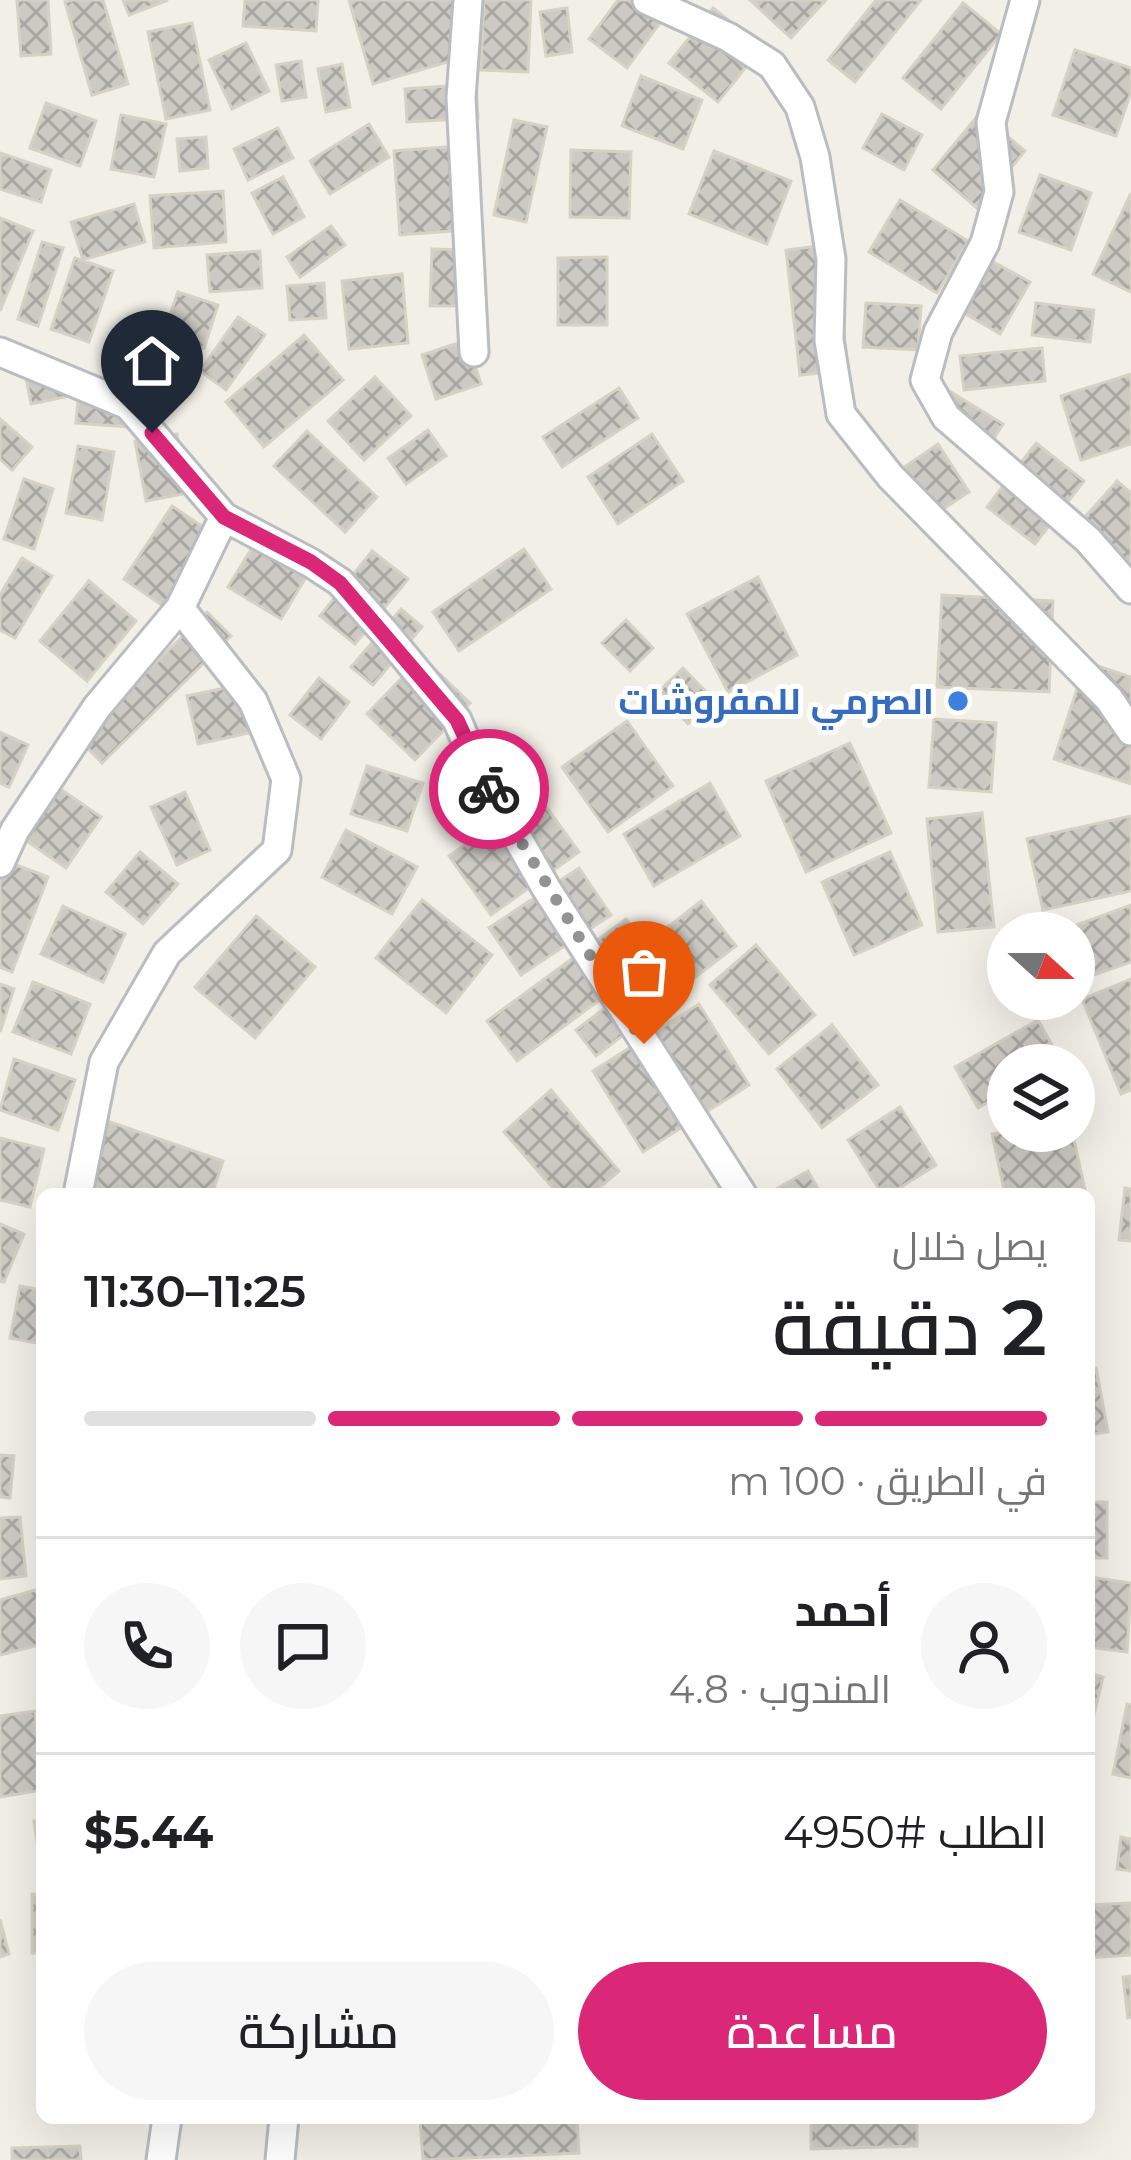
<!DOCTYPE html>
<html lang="ar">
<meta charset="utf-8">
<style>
body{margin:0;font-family:Montserrat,Cairo,sans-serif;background:#f6f6f6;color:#202124;direction:rtl;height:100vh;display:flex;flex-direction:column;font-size:45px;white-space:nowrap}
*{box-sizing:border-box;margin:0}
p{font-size:39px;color:#757577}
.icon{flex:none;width:66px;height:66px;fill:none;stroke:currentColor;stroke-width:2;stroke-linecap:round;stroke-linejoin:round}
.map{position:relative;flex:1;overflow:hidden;direction:ltr}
.details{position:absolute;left:36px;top:1188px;width:1059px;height:936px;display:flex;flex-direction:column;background:#fff;border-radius:18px;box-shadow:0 12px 48px #0002;direction:rtl}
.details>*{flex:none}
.needle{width:78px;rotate:111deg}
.buttons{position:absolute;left:987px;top:912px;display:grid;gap:24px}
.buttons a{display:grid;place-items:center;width:108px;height:108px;border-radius:50%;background:#fff;box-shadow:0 12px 48px #0002;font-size:60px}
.pin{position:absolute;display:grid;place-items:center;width:102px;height:102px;color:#fff;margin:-123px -51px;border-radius:50% 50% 50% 0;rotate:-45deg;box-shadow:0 0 12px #0007}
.pin .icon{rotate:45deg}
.courier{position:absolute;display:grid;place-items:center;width:120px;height:120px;margin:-60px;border:9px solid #db2777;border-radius:50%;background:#fff;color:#222;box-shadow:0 3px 15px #0007}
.summary em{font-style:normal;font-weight:600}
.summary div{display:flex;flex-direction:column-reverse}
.summary{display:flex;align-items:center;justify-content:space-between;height:204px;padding:0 48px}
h1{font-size:78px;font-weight:600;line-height:90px}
.bar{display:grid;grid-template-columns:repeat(4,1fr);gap:18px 12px;align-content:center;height:144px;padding:0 48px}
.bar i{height:15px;border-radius:9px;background:#e0e0e0}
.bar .current{background:#db2777}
.bar p{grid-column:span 4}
.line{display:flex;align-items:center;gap:30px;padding:0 48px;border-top:3px solid #e0e0e0}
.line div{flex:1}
.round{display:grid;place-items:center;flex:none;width:126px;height:126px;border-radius:63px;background:#f6f6f6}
.cta{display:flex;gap:24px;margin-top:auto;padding:24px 48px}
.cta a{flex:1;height:138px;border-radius:72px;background:#db2777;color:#fff;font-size:48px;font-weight:600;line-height:138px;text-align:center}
.cta a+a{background:#f6f6f6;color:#202124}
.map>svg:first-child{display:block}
.building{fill:url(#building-cross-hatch);stroke:#d7d1c4;stroke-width:3}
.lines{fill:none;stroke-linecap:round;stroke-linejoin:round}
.street-casing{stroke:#b9bcc1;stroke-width:33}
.street{stroke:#fff;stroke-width:27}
.done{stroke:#919394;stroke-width:12;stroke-dasharray:0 21.6}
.route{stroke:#db2777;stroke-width:15}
.shop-dot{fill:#3f7fe0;stroke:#fff;stroke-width:4.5}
.labels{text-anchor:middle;stroke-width:10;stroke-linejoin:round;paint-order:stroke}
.shop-label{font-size:36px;font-weight:bold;fill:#366cbe;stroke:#fff;text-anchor:end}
</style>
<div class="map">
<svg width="1131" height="2160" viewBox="0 0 1131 2160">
<defs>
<pattern id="building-cross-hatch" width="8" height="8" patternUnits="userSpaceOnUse" patternTransform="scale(3)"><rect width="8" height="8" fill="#cccac3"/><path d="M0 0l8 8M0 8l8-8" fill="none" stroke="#a9a7a2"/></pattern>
</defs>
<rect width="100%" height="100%" fill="#f1efe6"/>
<path class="building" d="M17,0H48L51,54L21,56Z
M72,0H103L128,84L92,95L65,2Z
M123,0H168L129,15Z
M245,0H318L316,31L243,26Z
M349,0H455L471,55L373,84Z
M484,0H531L528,72L481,70Z
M618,0H635L662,20L627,68L589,39Z
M750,0H826L791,38Z
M876,0H921L855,82L828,60Z
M963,3L1001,34L941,109L903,78Z
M567,8L572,52L546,56L540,12Z
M713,8L762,47L718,102L669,63Z
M192,23L210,110L166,119L148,32Z
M246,43L269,91L232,109L209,60Z
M1075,50L1131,68V92L1116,136L1053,115Z
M301,61L306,97L282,101L276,65Z
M342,64L350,107L326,112L318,69Z
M641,76L702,100L683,149L622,126Z
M476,84L478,118L407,122L405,89Z
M46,103L96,121L80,166L30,148Z
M980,113L1025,151L977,208L933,170Z
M882,114L922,135L904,170L863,148Z
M121,115L166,124L154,177L111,169Z
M514,120L547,127L526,222L494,215Z
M369,124L389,157L330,194L310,161Z
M278,128L293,158L248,180L234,149Z
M206,137L208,168L180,171L177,139Z
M458,146L464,230L400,235L394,151Z
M571,150L631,152L629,218L570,217Z
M714,151L791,181L767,244L689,214Z
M0,153L51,170L41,202L0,189Z
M1040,175L1091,193L1071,250L1019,232Z
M283,177L304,217L273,234L252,193Z
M223,191L226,242L154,248L150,196Z
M1130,195L1131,196V292L1093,274Z
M900,200L968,241L937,293L869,252Z
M134,204L145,242L83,260L71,222Z
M0,218L33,231L0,311Z
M331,226L345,245L300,277L287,257Z
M42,242L63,248L38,326L18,319Z
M834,244L848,370L800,375L786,250Z
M432,249L468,250L467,306H430Z
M260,251L262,288L210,292L207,255Z
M607,257V325H558V258Z
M75,258L113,271L89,342L51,329Z
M988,259L1030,282L1000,334L959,310Z
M402,274L408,343L349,349L342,281Z
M324,283L326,318L290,320L287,286Z
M178,292L218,305L204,348L163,335Z
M866,303L921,306L918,350L863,347Z
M1036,303L1094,310L1090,342L1032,335Z
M238,317L265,335L226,390L200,371Z
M304,335L343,380L264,447L226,402Z
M467,340L481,384L436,399L422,355Z
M1042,348L1045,381L964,390L960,356Z
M63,370L69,396L31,404L26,378Z
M1131,374V444L1081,460L1061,396Z
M375,377L411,416L364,460L328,421Z
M79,387L131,391L128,427L76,423Z
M619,388L638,418L562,467L543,437Z
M951,392L1003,424L985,453L933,420Z
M0,419L32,447L12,470L0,459Z
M428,430L446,456L406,484L388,458Z
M307,431L377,497L345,532L274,466Z
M177,434L187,493L146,501L135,441Z
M652,434L683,481L618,524L588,477Z
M1036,443L1084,481L1035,544L987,507Z
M938,444L969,492L923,522L893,475Z
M78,446L114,452L102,520L66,513Z
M24,479L53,489L34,549L4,539Z
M1117,481L1131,493V573L1078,525Z
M172,506L212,533L163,606L124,579Z
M263,530L315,562L281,619L228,587Z
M524,549L551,589L459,651L433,612Z
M372,551L408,579L355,644L320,616Z
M22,558L52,576L15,638L0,630V595Z
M758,577L797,655L728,692L687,614Z
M89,581L136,621L87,681L40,641Z
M942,595L1053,601L1049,692L937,687Z
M401,609L422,627L373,685L351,667Z
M207,612L231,636L102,763L79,739Z
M626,620L653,648L630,671L602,643Z
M422,657L470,703L415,760L367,714Z
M1086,662L1131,677V784L1054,759Z
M683,668L714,700L688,724L658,692Z
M319,678L349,702L321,739L290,715Z
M253,682L263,730L198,744L187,696Z
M934,719L996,723L991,792L929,787Z
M627,721L673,786L608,832L562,767Z
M0,732L28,745L9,787L0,783Z
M499,740L529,778L461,831L432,792Z
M850,743L891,833L806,872L766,781Z
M367,766L423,783L407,831L351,814Z
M710,783L740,836L654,886L624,834Z
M53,784L101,817L66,868L18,835Z
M185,792L210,850L177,865L151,807Z
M536,793L579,852L491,915L449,856Z
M982,813L994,927L938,932L927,819Z
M1131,816V891L1043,910L1027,839Z
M346,830L417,867L392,914L322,877Z
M140,852L178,884L143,924L106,892Z
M890,852L922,925L854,955L822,882Z
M0,859L48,877L12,972L0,967Z
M579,868L611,915L521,975L489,928Z
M422,900L492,955L446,1013L376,958Z
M701,901L736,946L680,989L646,944Z
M1131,905V962L1074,982V933H1055Z
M63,906L125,934L103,982L41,954Z
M256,916L315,967L255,1038L195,987Z
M626,919L655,959L517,1061L487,1021Z
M756,945L815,1015L769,1054L710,985Z
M1131,979V1090L1121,1094L1082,999Z
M33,982L90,1004L71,1054L13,1032Z
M0,984L14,989L0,1032Z
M636,984L656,1010L596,1056L576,1030Z
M699,1004L749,1085L643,1152L593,1071Z
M1038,1020L1061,1061L1053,1065H1008V1091L978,1108L955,1067Z
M832,1025L878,1085L822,1128L777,1069Z
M14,1059L75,1080L58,1130L0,1110Z
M551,1090L619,1171L592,1194H558L504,1132Z
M900,1107L936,1165L890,1194H882L848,1140Z
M107,1121L223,1161L212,1194H101L84,1188Z
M1008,1131H1072L1086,1194H1005L992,1134Z
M0,1138L44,1149L30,1207L0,1200Z
M808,1171L821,1194H767Z
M1125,1188L1131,1189V1241L1119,1240Z
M0,1224L24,1234L4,1282L0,1281Z
M20,1286L42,1290V1344L10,1338Z
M1096,1368L1108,1432L1089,1435V1369Z
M0,1455L14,1456L10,1498L0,1497Z
M1089,1502H1107V1558H1089Z
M20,1517L26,1576L0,1579V1518Z
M1089,1577L1131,1583L1127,1652L1089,1647Z
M39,1589L42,1644L0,1655V1600Z
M1089,1673L1103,1677L1089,1736Z
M1127,1704L1131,1705V1778L1113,1774Z
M35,1711L42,1790L0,1797V1716Z
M42,1820V1877L34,1821Z
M1121,1837L1131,1839V1871L1117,1869Z
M32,1894H42V1953H32Z
M1131,1903V1955L1089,1958V1905Z
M0,1919L9,1954L0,1957Z
M1131,1976V2017L1128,2018L1123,1977Z
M577,2118L579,2153L423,2160L420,2119Z
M811,2118H917V2146L811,2149Z
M80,2146L81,2160H12V2148Z"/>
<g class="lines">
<defs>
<path id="street" d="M468,0L461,98L474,352
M647,0L728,37L772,65L800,107L815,157L831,259L829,340L841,414L890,476L1109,699L1131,731
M1025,0L991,122L999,192L985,243L938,332L925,380L946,417L1088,540L1131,589
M0,352L128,405L224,517L311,563L340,582L386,634L457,720L478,769L546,888L742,1194
M0,863L15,830L97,707L180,608L224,517
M78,1194L104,1062L167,953L277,850L286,779L253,701L180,608
M161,2160L167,2118
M280,2160L284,2118"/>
</defs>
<use href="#street" class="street-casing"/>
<use href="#street" class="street"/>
</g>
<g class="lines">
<path class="done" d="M489,789L644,1044"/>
<path class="route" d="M152,433L224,517L311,562L340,583L457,720L489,789"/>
</g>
<circle class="shop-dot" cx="958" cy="701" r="12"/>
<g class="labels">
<g class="shop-label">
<text x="934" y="714">الصرمي للمفروشات</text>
</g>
</g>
</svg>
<div class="buttons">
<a><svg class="needle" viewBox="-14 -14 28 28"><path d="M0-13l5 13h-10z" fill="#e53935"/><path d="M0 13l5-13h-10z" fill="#757577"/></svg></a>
<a><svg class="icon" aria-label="layers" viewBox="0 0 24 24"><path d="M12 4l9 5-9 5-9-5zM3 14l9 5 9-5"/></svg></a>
</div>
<div class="pin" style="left:644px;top:1044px;background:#ea580c"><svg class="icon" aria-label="bag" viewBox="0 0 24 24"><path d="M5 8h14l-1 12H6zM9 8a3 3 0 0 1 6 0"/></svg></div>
<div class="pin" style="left:152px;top:433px;background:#1f2937"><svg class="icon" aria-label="home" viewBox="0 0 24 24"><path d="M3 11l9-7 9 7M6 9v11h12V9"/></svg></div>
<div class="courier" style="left:489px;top:789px"><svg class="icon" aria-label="bike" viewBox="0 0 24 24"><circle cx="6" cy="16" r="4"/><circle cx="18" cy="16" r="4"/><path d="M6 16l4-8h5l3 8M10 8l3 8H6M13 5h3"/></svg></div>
<section class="details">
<div class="summary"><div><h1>2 دقيقة</h1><p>يصل خلال</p></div><em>11:25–11:30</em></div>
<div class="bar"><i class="current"></i><i class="current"></i><i class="current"></i><i></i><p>في الطريق · 100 m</p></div>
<div class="line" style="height:216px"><a class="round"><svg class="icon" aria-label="person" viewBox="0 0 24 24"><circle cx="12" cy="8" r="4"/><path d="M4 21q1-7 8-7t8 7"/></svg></a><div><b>أحمد</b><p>المندوب · 4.8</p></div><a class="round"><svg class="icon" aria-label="chat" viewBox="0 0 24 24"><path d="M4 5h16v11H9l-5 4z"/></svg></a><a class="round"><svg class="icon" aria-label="phone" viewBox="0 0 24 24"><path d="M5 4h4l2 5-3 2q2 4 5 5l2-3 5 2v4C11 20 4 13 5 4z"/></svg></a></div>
<div class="line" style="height:156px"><div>الطلب #4950</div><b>$5.44</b></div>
<div class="cta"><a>مساعدة</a><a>مشاركة</a></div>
</section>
</div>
